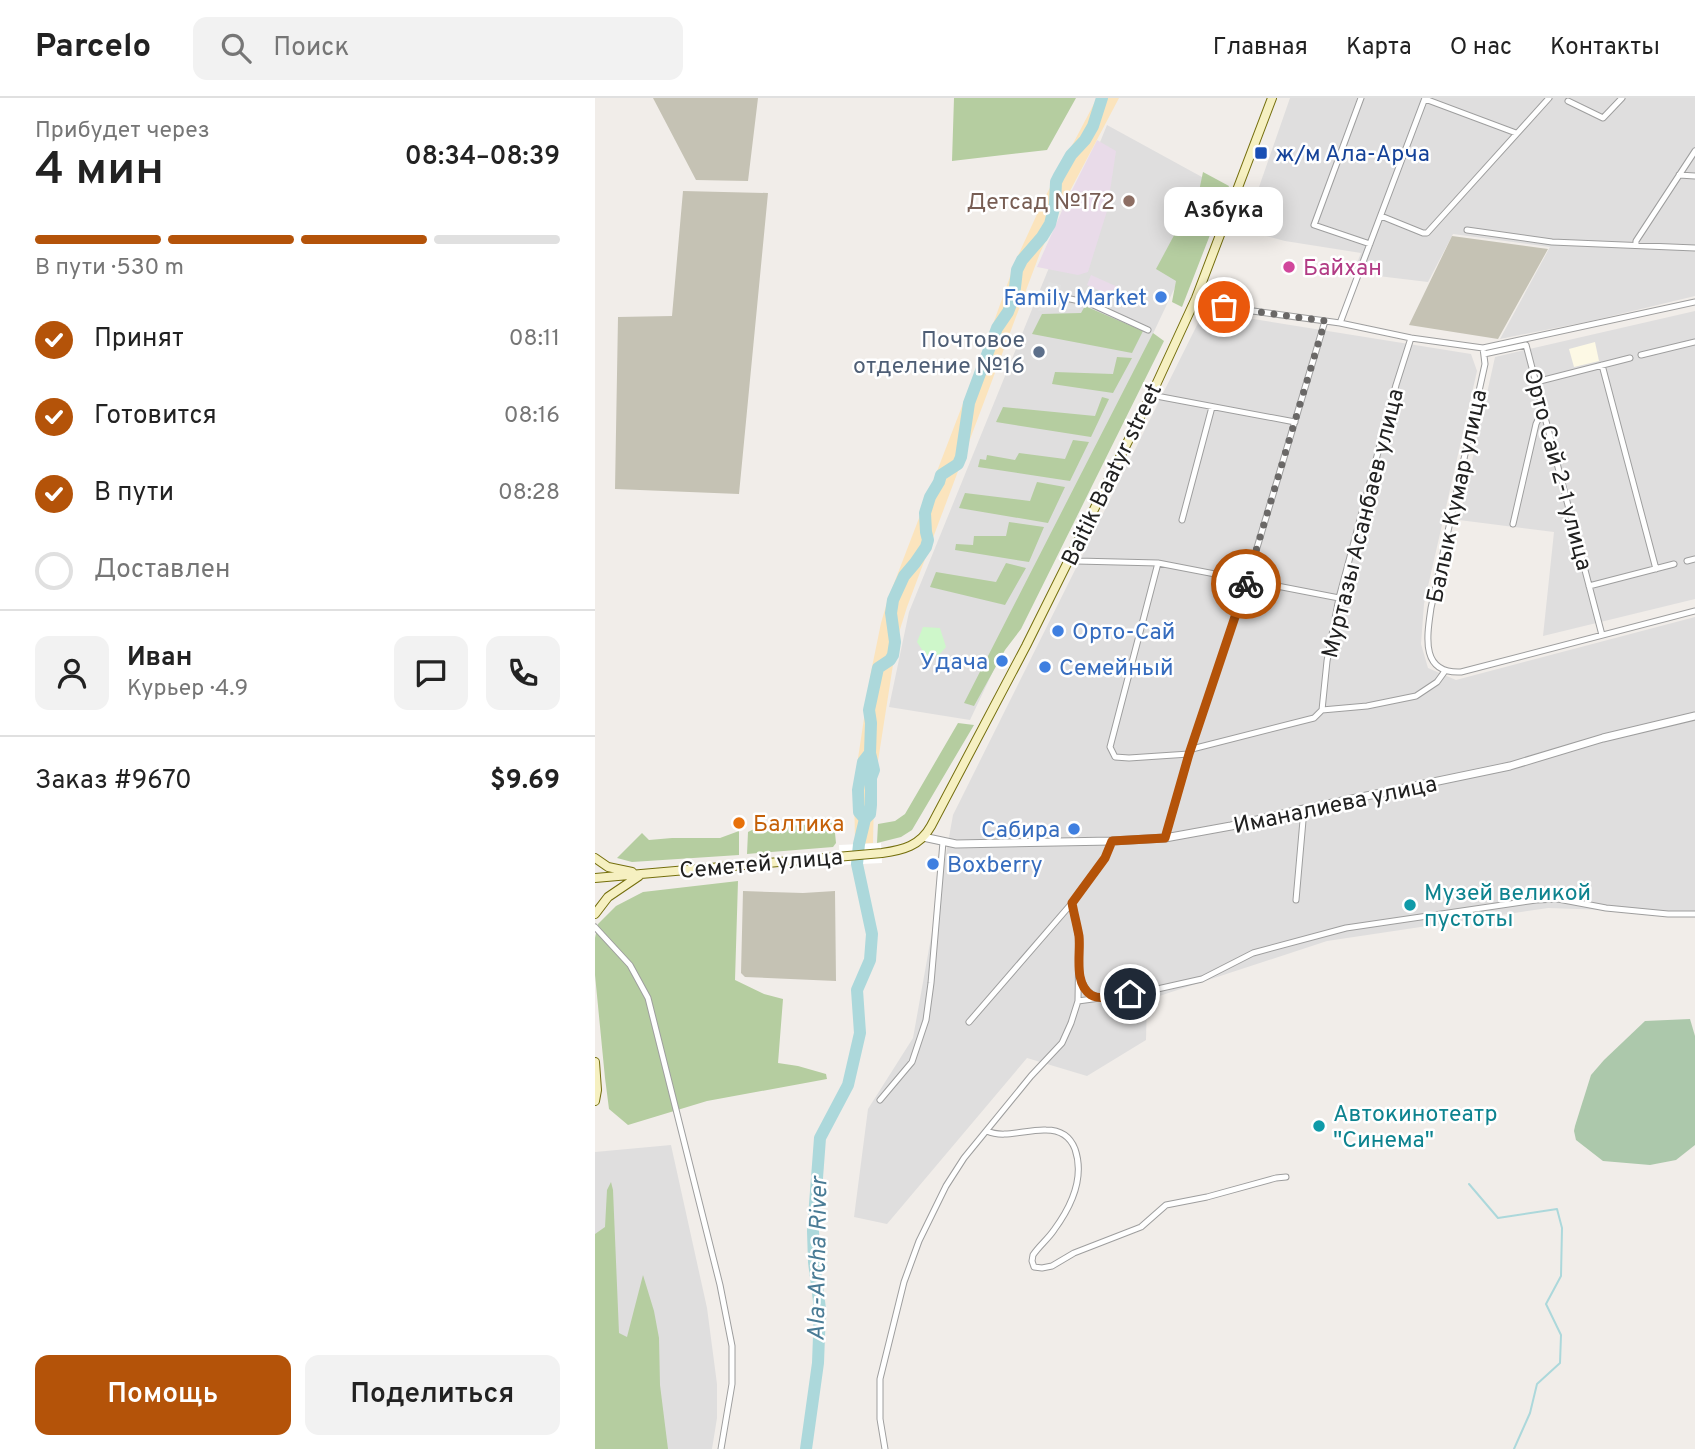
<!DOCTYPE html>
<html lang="ru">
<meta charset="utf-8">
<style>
body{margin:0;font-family:Overpass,sans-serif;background:#f2f2f2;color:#222;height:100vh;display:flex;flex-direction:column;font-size:26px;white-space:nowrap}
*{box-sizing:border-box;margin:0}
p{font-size:23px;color:#767676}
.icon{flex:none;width:38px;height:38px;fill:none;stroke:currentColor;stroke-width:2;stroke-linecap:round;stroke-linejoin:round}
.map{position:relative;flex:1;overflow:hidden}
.drawer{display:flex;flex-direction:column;background:#fff;width:595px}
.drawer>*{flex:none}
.pin{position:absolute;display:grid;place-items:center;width:60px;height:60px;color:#fff;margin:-30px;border:4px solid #fff;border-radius:50%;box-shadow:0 2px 7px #0007}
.courier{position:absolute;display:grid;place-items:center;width:70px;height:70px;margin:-35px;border:5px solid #b45309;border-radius:50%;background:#fff;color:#222;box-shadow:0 2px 9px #0007}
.bubble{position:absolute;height:49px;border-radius:14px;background:#fff;box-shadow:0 4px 18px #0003;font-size:23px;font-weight:600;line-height:49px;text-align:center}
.overview em{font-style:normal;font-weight:600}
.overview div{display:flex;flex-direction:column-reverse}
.overview{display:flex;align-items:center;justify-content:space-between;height:119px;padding:0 35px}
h1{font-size:46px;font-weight:600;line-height:52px}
.bar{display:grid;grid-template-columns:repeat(4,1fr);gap:10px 7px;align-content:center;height:84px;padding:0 35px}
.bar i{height:9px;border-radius:5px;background:#e0e0e0}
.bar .selected{background:#b45309}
.bar p{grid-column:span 4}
.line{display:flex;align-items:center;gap:18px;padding:0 35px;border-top:2px solid #e0e0e0}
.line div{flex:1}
.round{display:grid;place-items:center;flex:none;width:74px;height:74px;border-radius:14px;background:#f2f2f2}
ol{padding:0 35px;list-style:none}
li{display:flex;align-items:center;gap:21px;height:77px}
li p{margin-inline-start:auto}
li .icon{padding:7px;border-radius:50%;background:#b45309;color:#fff;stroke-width:4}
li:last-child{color:#767676}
li i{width:38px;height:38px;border:4px solid #e0e0e0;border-radius:50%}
.primary-button{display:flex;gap:14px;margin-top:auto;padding:14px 35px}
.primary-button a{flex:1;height:80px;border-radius:14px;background:#b45309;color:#fff;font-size:28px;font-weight:600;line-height:80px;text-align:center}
.primary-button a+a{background:#f2f2f2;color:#222}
header{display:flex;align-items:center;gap:42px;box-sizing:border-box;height:98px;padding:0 35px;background:#fff;border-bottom:2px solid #e0e0e0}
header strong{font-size:33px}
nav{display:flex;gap:38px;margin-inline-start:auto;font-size:24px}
.search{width:490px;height:63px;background:#f2f2f2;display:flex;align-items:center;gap:18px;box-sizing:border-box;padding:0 24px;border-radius:14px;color:#767676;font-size:26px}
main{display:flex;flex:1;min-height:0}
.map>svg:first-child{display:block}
.residential{fill:#dfdede}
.industrial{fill:#e9dbe9}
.education{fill:#fdf9e5}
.construction{fill:#c5c2b4}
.forest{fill:#b5cda0}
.sand{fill:#fbe4bd}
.cemetery{fill:#acc8ab}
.park{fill:#cef7ca}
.parking{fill:#e1e1e1}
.pier{fill:#fff}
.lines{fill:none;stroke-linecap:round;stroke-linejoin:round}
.stream{stroke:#acd8db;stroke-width:2}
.river{stroke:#acd8db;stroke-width:12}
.minor-casing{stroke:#9e9e9e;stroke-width:7}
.tertiary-casing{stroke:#9e9e9e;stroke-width:9}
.secondary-casing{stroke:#746e0c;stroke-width:10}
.minor{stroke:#fff;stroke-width:5}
.tertiary{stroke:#fff;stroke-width:7}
.secondary{stroke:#f6f0c1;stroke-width:8}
.done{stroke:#6a6867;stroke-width:7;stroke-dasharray:0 12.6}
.route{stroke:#b45309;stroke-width:9}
.transit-dot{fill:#1a4fb4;stroke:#fff;stroke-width:2.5}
.education-dot{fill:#8d6e63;stroke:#fff;stroke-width:2.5}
.hotel-dot{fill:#d1479c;stroke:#fff;stroke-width:2.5}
.shop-dot{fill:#3f7fe0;stroke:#fff;stroke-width:2.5}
.service-dot{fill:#5c6f8a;stroke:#fff;stroke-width:2.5}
.food-dot{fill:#e8710a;stroke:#fff;stroke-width:2.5}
.culture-dot{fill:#0f9aa8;stroke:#fff;stroke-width:2.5}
.labels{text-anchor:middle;stroke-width:5;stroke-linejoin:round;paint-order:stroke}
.transit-label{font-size:23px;fill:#164399;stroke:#fff;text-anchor:start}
.education-label{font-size:23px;fill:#785e54;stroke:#fff;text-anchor:end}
.hotel-label{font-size:23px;fill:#b23c85;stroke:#fff;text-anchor:start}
.shop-label{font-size:23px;fill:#366cbe;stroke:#fff;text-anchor:end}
.service-label{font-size:23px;fill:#4e5e75;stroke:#fff;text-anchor:end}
.street-label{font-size:23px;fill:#212121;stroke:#fff}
.food-label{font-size:23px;fill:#c56008;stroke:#fff;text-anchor:start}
.culture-label{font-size:23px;fill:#0d838f;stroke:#fff;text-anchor:start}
.water-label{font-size:24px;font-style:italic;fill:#497b95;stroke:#fff}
</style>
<header>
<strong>Parcelo</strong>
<div class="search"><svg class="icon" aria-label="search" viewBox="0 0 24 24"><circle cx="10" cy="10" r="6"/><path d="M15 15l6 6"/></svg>Поиск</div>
<nav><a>Главная</a><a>Карта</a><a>О нас</a><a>Контакты</a></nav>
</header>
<main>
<section class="drawer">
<div class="overview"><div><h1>4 мин</h1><p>Прибудет через</p></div><em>08:34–08:39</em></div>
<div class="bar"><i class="selected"></i><i class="selected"></i><i class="selected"></i><i></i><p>В пути · 530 m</p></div>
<ol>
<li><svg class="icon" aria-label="check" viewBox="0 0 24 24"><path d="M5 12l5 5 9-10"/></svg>Принят<p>08:11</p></li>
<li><svg class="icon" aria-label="check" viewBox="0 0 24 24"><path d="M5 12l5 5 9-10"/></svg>Готовится<p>08:16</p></li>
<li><svg class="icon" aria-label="check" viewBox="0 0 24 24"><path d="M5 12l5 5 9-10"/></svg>В пути<p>08:28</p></li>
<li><i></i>Доставлен</li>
</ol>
<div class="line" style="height:126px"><a class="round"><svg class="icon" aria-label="person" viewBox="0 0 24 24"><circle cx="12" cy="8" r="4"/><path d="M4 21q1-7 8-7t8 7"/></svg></a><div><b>Иван</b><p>Курьер · 4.9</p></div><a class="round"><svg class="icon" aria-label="chat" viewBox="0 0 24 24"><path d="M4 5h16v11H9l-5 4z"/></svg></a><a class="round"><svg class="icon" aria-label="phone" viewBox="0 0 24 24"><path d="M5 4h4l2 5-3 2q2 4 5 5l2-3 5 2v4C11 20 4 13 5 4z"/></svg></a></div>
<div class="line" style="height:91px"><div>Заказ #9670</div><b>$9.69</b></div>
<div class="primary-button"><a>Помощь</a><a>Поделиться</a></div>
</section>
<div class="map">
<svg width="1100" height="1351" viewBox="0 0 1100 1351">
<rect width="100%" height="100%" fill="#f1ede9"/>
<path class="residential" d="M695,0H1100V198L996,223L905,241L955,149L858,136L833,184L758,175L766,155L690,143L649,132Z
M512,27L627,90L375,622L294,609L314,514Z
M609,213L876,256L882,273L829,506L826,546L833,570L861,582L1100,519V815L953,810L732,843L552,902L551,942L492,978L432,960L292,1126L259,1119L273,1011L318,940L358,717Z
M1100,213V501L948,538L959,434L864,422L900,259Z
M76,1047L112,1210L122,1286V1320L117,1351H0V1054Z"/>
<path class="industrial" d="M502,42L521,53L512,113L493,174L483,177L442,169L470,106Z
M496,177L525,190L521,200L492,187Z"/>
<path class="education" d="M1000,244L1004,263L979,269L974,251Z"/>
<path class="construction" d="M58,0H163L153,83L101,82Z
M88,93L173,95L144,396L20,391L23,219L77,218Z
M857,138L953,151L903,241L814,227Z
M148,793L208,795L240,793L241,883L150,879L146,875Z"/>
<path class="forest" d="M359,0H481L452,52L357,63Z
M608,74L634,88L587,209L577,204L581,183L561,171L591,115L602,103Z
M490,208L548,233L537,255L437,236L447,216L486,215Z
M558,235L569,243L426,531L410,552L379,608L369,605Z
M522,259L537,260L518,295L457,286L460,274L518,276Z
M507,299L514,301L496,339L401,324L408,309L500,318Z
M478,342L494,344L475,383L383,369L385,361L391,362L392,357L420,362L424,355L470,361Z
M442,384L470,389L453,425L364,410L370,395L435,403Z
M414,424L449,429L434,464L360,452L361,446L378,447L379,438H411Z
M411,465L431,470L410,507L335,489L341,474L401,484Z
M363,625L379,627L317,732L306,739L282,745L283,726L300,723L310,716Z
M239,725L241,745L238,749L152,756L153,734L161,730Z
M144,733V757L37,764L22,760L47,735L54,742L77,740H125Z
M143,783L140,882L169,896L188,901L183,965L203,968L231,976L232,981L112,1003L33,1027L14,1011L10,980L0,877V840L3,826L21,808L48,794Z
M16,1084L18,1092L24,1235L32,1239L48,1177L59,1213L64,1240L65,1287L73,1351H0V1136L10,1129L12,1092Z"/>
<path class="sand" d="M502,0H524L466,110L445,155L312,509L302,541L281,676L279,700L278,745L260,746L259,687L276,574L286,525L293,501L392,243L421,162L449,101Z"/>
<path class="cemetery" d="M1095,921L1100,938V1047L1081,1062L1055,1067L1008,1063L981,1042L979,1033L980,1028L996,977L1009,962L1050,923Z"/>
<path class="park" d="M328,529L345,530L351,549L344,557L331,558L322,544Z"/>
<path class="parking" d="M454,184L466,187L462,205L484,207V212L464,210L443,213Z"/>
<path class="pier" d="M286,745L287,765L245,767L244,747Z"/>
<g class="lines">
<path class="stream" d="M874,1086L903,1120L962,1111L967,1130L966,1178L951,1206L966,1237L965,1265L942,1286L935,1315L919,1351"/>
<path class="river" d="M270,721L275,716L276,707V680L279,672L275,655
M211,1351L223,1265L225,1211L219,1164L218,1133L225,1040L253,987L265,935L262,892L275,862L277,836L262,766L264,746L270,721L264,714L263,692L268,664L275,655L276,625L274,612L283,570L295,562L298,557L300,544L296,515L298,502L309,478L320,465L331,449L333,442L331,434L330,415L335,399L344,384L346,377L363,366L366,359L374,305L402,230L413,214L419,198L422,172L427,162L447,139L455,126L460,106L461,84L464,78L476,57L490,42L498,28L507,0"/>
<defs>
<path id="minor" d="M766,0L719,127L775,146
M830,1L921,35
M973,3L1008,20L1027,0
M1084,77L1100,78
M786,118L828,135H832L954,0
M872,132L957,144L1100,150
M1041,147V143L1100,53
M439,200L466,199L494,205L553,232
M601,200L629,209L745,225L816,240L888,250L890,266L836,510C832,538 825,576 866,574L1100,513
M745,225L830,0
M888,250L1100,204
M889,256L931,247L1007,537
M1046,257L1100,244
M1007,267L1061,471
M941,284L1035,260
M556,297L700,324
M587,422L617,309
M918,426L941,326L948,311
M474,462L482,463L563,465L744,500
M1092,463L1100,461
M563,465L515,649L520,659L534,660L594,656
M994,488L1079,466
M727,612L732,563L744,500L801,287L816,240
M727,612L772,608L821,598L842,584L850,573
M597,651L719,620L727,612
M570,740L594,656L652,483L730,223
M701,802L709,711
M0,829L35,867L53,900L125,1187L137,1248V1286L126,1351
M485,879C489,888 492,896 503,899
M483,903L549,894L607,881L658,855L751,830L941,802L963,801L1011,810L1073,816H1100
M374,924L477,805
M285,1002L317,964L331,922L336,885L348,744
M392,1033C409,1041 432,1031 451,1032C465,1032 475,1038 480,1051C490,1080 476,1109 459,1132C453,1141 444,1148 438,1157L437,1163L439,1169L447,1170L457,1168L479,1155L546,1129L571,1107L612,1099L681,1080L691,1079
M290,1351L285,1321V1281L309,1184L324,1143L351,1088L369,1060L436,978L467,945L476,925L483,903L484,841L477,805L510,760L517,743"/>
<path id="tertiary" d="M328,739L361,746L517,743L570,740L636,728L709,711L915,668L1008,640L1100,618"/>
<path id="secondary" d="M0,760L13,769L37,774
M0,780L287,755C308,752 325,748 336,728L431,548L560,289L601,200L677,0
M0,816L13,799L44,778
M0,964L2,992L0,1003"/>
</defs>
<use href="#minor" class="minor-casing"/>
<use href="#tertiary" class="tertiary-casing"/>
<use href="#secondary" class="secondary-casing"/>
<use href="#minor" class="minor"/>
<use href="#tertiary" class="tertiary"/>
<use href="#secondary" class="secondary"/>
</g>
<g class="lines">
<path class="done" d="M629,209L730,223L651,486"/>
<path class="route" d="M535,896C524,897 506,903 496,897C478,885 486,855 484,838C482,827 479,816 477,805L510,760L517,743L570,740L594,656L651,486"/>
</g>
<rect class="transit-dot" x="659" y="48" width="14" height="14" rx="3.5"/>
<circle class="education-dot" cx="534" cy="103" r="7"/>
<circle class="hotel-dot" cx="694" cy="169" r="7"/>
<g class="shop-dot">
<circle cx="566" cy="199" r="7"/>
<circle cx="463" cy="533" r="7"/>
<circle cx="407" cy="563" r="7"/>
<circle cx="450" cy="569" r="7"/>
<circle cx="479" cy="731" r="7"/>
<circle cx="338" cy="766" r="7"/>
</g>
<circle class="service-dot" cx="444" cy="254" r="7"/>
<circle class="food-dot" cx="144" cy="725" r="7"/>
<g class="culture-dot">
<circle cx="815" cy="807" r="7"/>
<circle cx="724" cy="1028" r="7"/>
</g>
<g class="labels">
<g class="transit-label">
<text x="680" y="63">ж/м Ала-Арча</text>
</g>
<g class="education-label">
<text x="520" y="111">Детсад №172</text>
</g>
<g class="hotel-label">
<text x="708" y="177">Байхан</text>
</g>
<g class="shop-label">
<text x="552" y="207">Family Market</text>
<text x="477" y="541" text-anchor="start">Орто-Сай</text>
<text x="393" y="571">Удача</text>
<text x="464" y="577" text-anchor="start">Семейный</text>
<text x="465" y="739">Сабира</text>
<text x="352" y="774" text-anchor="start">Boxberry</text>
</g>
<g class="service-label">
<text x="430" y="249">Почтовое<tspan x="430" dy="26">отделение №16</tspan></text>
</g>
<g class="street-label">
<text transform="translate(964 371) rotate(75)" y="8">Орто Сай 2-1 улица</text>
<text transform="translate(516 376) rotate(-64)" y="8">Baitik Baatyr street</text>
<text transform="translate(861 398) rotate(-78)" y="8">Балык Кумар улица</text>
<text transform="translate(767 425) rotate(-76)" y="8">Муртазы Асанбаев улица</text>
<text transform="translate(740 706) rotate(-12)" y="8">Иманалиева улица</text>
<text transform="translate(166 765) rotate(-5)" y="8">Семетей улица</text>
</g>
<g class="food-label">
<text x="158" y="733">Балтика</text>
</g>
<g class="culture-label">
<text x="829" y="802">Музей великой<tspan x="829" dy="26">пустоты</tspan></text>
<text x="738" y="1023">Автокинотеатр<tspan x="738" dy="26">"Синема"</tspan></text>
</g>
<g class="water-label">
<text transform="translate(222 1161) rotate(-89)" y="8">Ala-Archa River</text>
</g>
</g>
</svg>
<div class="pin" style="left:629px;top:209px;background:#ea580c"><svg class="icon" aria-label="bag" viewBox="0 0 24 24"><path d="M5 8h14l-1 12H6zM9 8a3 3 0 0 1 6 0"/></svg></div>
<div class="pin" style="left:535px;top:896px;background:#1f2937"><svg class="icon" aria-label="home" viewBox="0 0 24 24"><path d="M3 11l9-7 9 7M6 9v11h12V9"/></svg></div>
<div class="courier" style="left:651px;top:486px"><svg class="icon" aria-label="bike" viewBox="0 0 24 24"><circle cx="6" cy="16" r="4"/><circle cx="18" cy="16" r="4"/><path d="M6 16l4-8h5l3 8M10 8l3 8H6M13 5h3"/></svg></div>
<div class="bubble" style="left:569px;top:89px;width:119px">Азбука</div>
</div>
</main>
